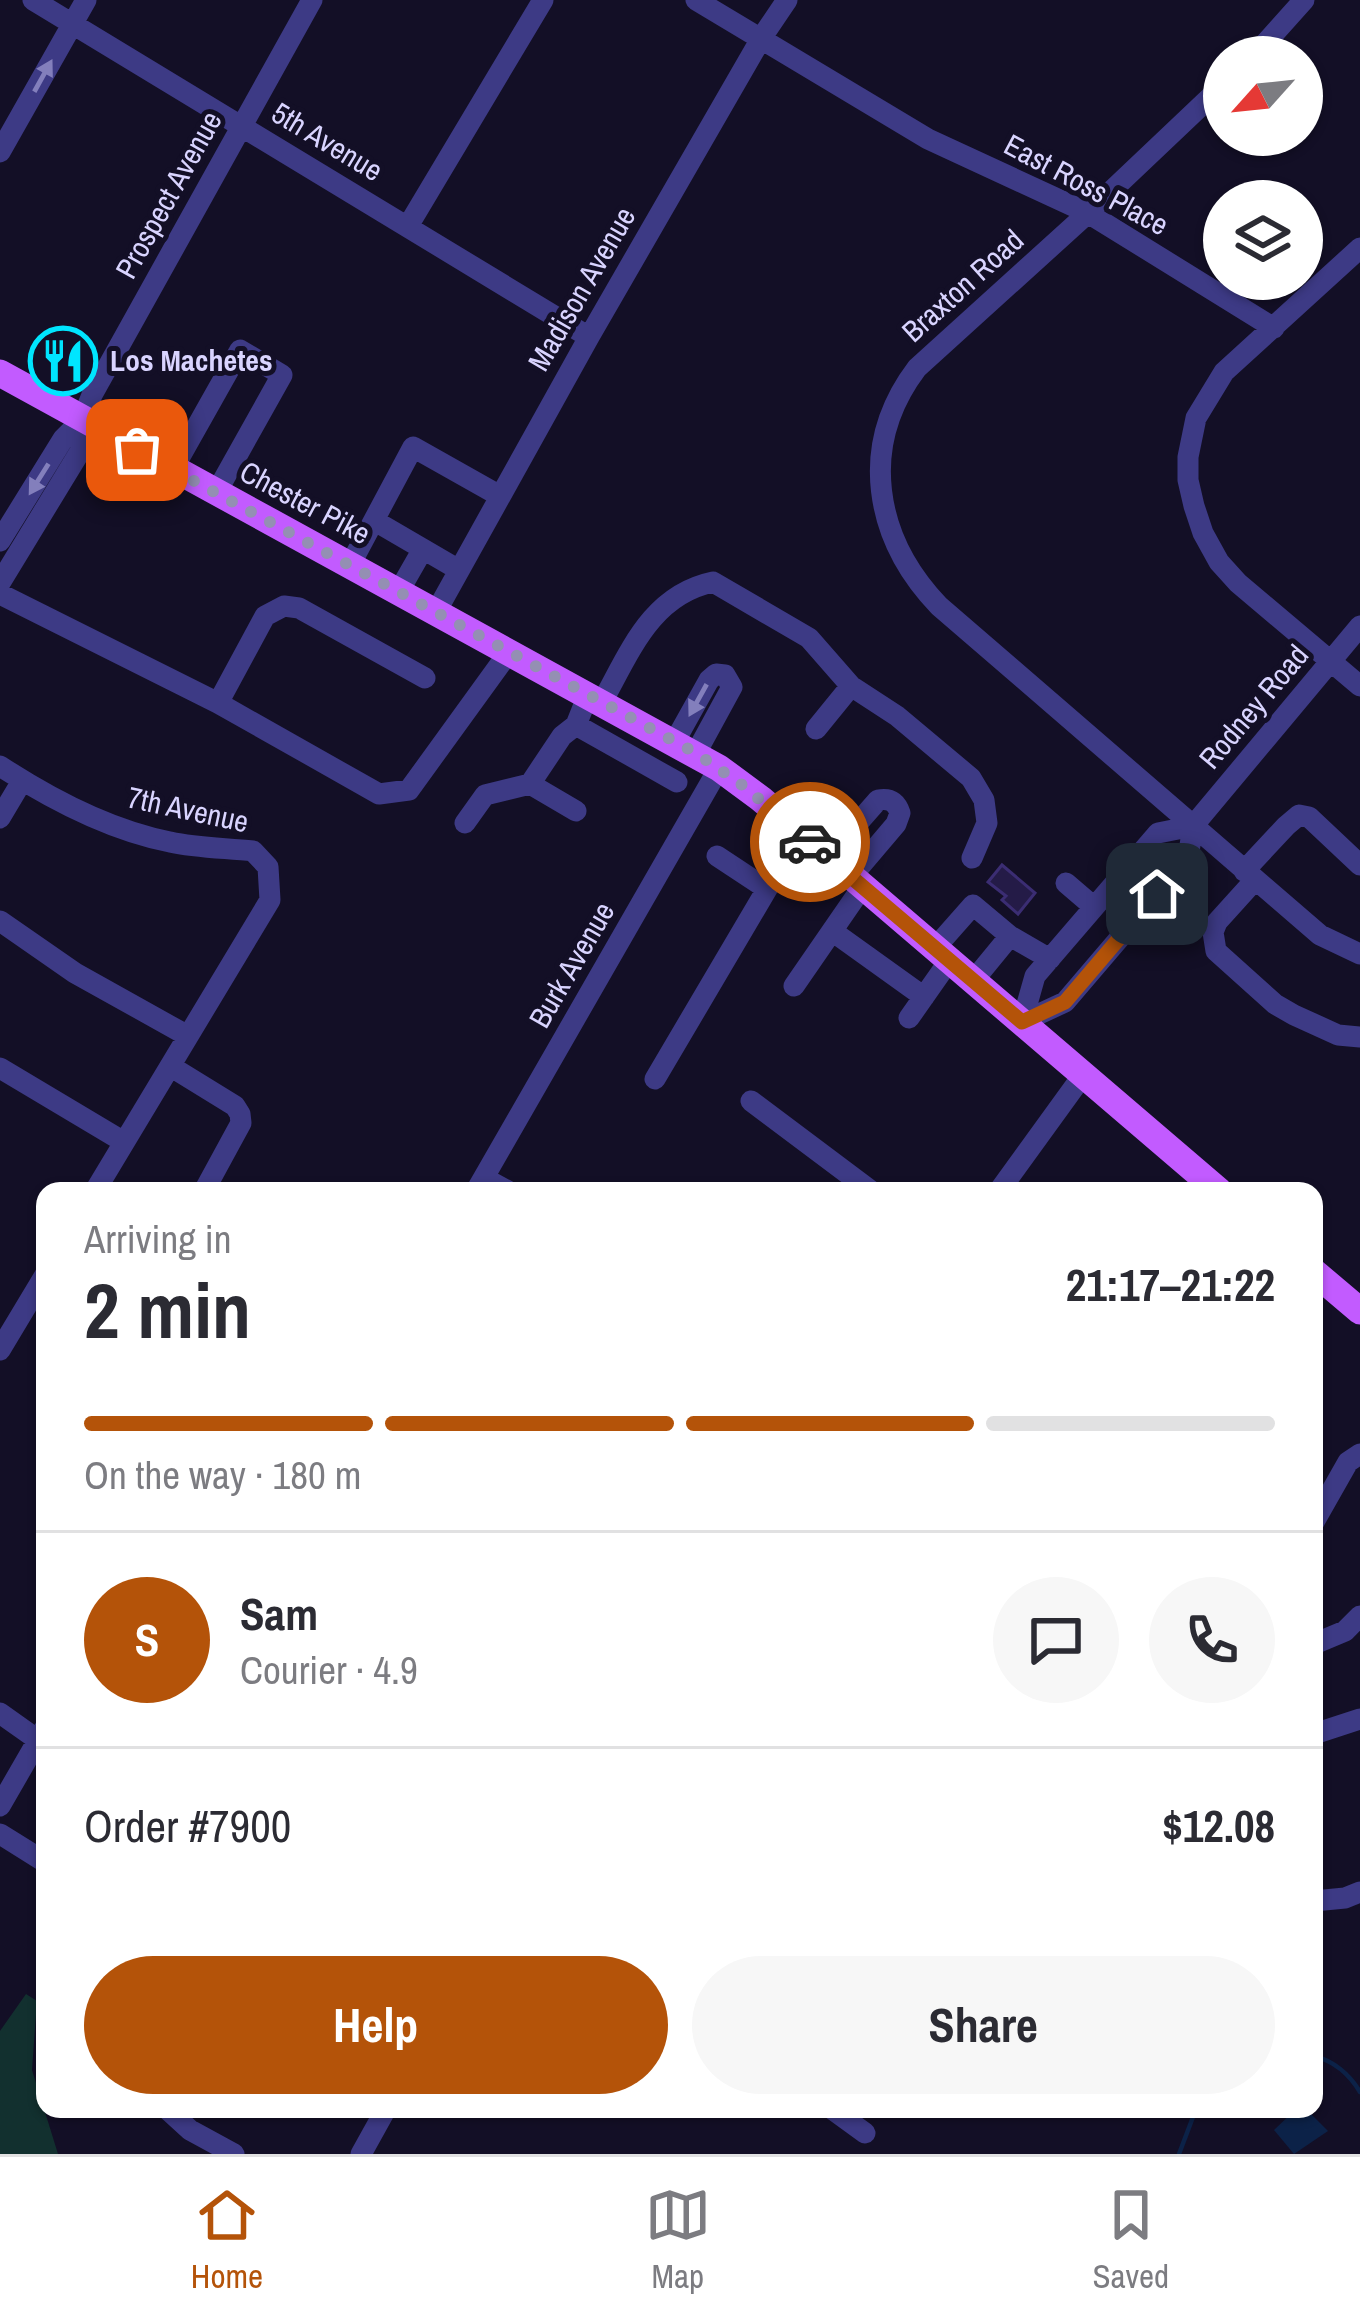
<!DOCTYPE html>
<meta charset="utf-8">
<style>
body{margin:0;font-family:"Archivo Narrow",sans-serif;background:#f7f7f7;color:#2b2b33;height:100vh;display:flex;flex-direction:column;font-size:45px;white-space:nowrap}
*{box-sizing:border-box;margin:0}
p{font-size:39px;color:#7c7c81}
.icon{flex:none;width:66px;height:66px;fill:none;stroke:currentColor;stroke-width:2;stroke-linecap:round;stroke-linejoin:round}
.map{position:relative;flex:1;overflow:hidden}
.panel{position:absolute;left:36px;top:1182px;width:1287px;height:936px;display:flex;flex-direction:column;background:#fff;border-radius:24px;box-shadow:0 3px 9px #0004}
.panel>*{flex:none}
.needle{width:78px;rotate:243deg}
.fabs{position:absolute;left:1203px;top:36px;display:grid;gap:24px}
.fabs a{display:grid;place-items:center;width:120px;height:120px;border-radius:50%;background:#fff;box-shadow:0 3px 9px #0004;font-size:60px}
.pin{position:absolute;display:grid;place-items:center;width:102px;height:102px;color:#fff;margin:-51px;border-radius:24px;box-shadow:0 6px 18px #0006}
.courier{position:absolute;display:grid;place-items:center;width:120px;height:120px;margin:-60px;border:9px solid #b45309;border-radius:50%;background:#fff;color:#222;box-shadow:0 3px 15px #0007}
.overview em{font-style:normal;font-weight:800}
.overview div{display:flex;flex-direction:column-reverse}
.overview{display:flex;align-items:center;justify-content:space-between;height:204px;padding:0 48px}
h1{font-size:78px;font-weight:800;line-height:90px}
.bar{display:grid;grid-template-columns:repeat(4,1fr);gap:18px 12px;align-content:center;height:144px;padding:0 48px}
.bar i{height:15px;border-radius:9px;background:#e1e1e2}
.bar .active{background:#b45309}
.bar p{grid-column:span 4}
.line{display:flex;align-items:center;gap:30px;padding:0 48px;border-top:3px solid #e1e1e2}
.line div{flex:1}
.round{display:grid;place-items:center;flex:none;width:126px;height:126px;border-radius:63px;background:#f7f7f7}
.primary-button{display:flex;gap:24px;margin-top:auto;padding:24px 48px}
.primary-button a{flex:1;height:138px;border-radius:72px;background:#b45309;color:#fff;font-size:48px;font-weight:800;line-height:138px;text-align:center}
.primary-button a+a{background:#f7f7f7;color:#2b2b33}
.dock{display:flex;justify-content:space-around;align-items:center;height:168px;border-top:3px solid #e1e1e2;background:#fff;font-size:33px;color:#7c7c81}
.dock a{display:grid;justify-items:center;gap:6px}
.dock .active{color:#b45309}
.map>svg:first-child{display:block}
.green{fill:#12302f}
.water{fill:#0c2248}
.lines{fill:none;stroke-linecap:round;stroke-linejoin:round}
.stream{stroke:#0c2248;stroke-width:4.5}
.building{fill:#241b47;stroke:#3b2d73;stroke-width:3}
.minor{stroke:#3d3a85;stroke-width:21}
.major{stroke:#c25bff;stroke-width:27}
.oneway{fill:#837fbc}
.done{stroke:#948fb3;stroke-width:12;stroke-dasharray:0 21.6}
.route{stroke:#b45309;stroke-width:15}
.labels{text-anchor:middle;stroke-width:10;stroke-linejoin:round;paint-order:stroke}
.street-label{font-size:30px;fill:#d9d4ff;stroke:#130f26}
.poi-label{font-size:30px;font-weight:bold;fill:#d9d4ff;stroke:#130f26;text-anchor:start}
</style>
<div class="map">
<svg width="1360" height="2154" viewBox="0 0 1360 2154">
<rect width="100%" height="100%" fill="#130f26"/>
<path class="green" d="M26,1994L37,2001L32,2070L58,2154H0V2031Z"/>
<path class="water" d="M1296,2109H1306L1328,2131L1294,2154L1274,2130Z"/>
<g class="lines">
<path class="stream" d="M1314,2056C1334,2061 1350,2075 1360,2092
M1179,2154L1196,2109"/>
</g>
<path class="building" d="M1002,865L1035,893L1018,914L1002,900L1006,896L988,882Z"/>
<g class="lines">
<path class="minor" d="M33,0L589,337
M696,0L928,139L1088,213L1274,328
M1253,57L1304,0
M1224,84L1088,213L917,368C858,446 874,538 939,606L1320,935L1360,954
M0,152L86,0
M408,226L543,0
M1360,248L1224,372L1196,418L1188,457V480L1194,506L1203,533L1219,562L1238,583L1360,686
M173,469L240,350L282,375L216,493
M375,521L459,570
M0,541L63,439L82,420
M350,565L413,447L500,496
M0,583L81,450L82,420L92,395L312,0
M399,591L423,549
M0,594L218,703
M436,612L589,337L762,37L787,0
M425,678L299,608L284,606L265,616L218,703L379,794L409,790L509,652
M602,702C630,652 651,595 713,582L809,638L851,686L897,716L971,778L984,800L987,823L972,858
M576,725L677,782
M816,729L851,686
M675,741L709,680L716,674L725,675L732,687L696,753
M0,766C52,800 109,830 170,842C197,848 226,848 253,851L268,867L270,900L95,1191
M530,784L576,811
M0,818L22,781
M465,823L485,795L530,784L562,736L576,725L588,695
M717,856L767,889
M828,857L878,800C889,798 896,801 900,813L896,824L851,877
M1244,871L1286,826L1299,815L1309,817L1360,865
M1255,880L1217,922L1213,932L1216,951L1275,1004L1294,1015L1338,1035L1360,1037
M1066,883L1094,907
M0,921L75,973L188,1036
M832,931L924,997
M935,948L973,905L1010,936L1050,959
M973,981L1010,936
M794,986L863,886
M909,1018L949,961
M1022,1022L1065,1002L1188,858L1193,826L1360,626
M1022,1022L1035,976L1158,833L1193,826
M170,1066L235,1106L240,1114L241,1123L204,1191
M0,1068L124,1142
M655,1079L800,833
M751,1101L871,1191
M484,1178L508,1191
M476,1191L719,768
M999,1191L1083,1075
M0,1350L45,1275
M1314,1522L1348,1462L1360,1454
M1314,1644L1345,1631L1360,1616
M0,1713L38,1740
M1314,1734L1360,1719
M0,1806L45,1728
M0,1834L45,1862
M1314,1901L1345,1898L1360,1892
M167,2109L190,2130L234,2154
M832,2109L865,2133
M361,2154L386,2109"/>
<path class="major" d="M0,373L719,768L761,799L1219,1191
M1314,1272L1360,1311"/>
</g>
<defs><path id="oneway-solid" d="M-6-.8H1V-3.2L6.5 0L1 3.2V.8H-6Z" transform="scale(3)"/></defs>
<g class="oneway">
<use href="#oneway-solid" transform="translate(43 76) rotate(-61)"/>
<use href="#oneway-solid" transform="translate(39 479) rotate(122)"/>
<use href="#oneway-solid" transform="translate(698 700) rotate(119)"/>
</g>
<g class="lines">
<path class="done" d="M137,450L696,753L741,784L810,842"/>
<path class="route" d="M810,842L1022,1022L1065,1002L1157,894"/>
</g>
<defs>
<symbol id="restaurant-ring" viewBox="-11 -11 22 22"><circle r="9.5" fill="#130f26" stroke="#00e5ff" stroke-width="1.5"/><path d="M-5-6h1v4h1v-4h1v4h1v-4h1v5L-1.5 .5V6h-2V.5L-5-1ZM5-6V6H3V1.5H1.5Q1.5-4 5-6Z" fill="#00e5ff"/></symbol>
</defs>
<g fill-rule="evenodd">
<use href="#restaurant-ring" x="25" y="323" width="76" height="76"/>
</g>
<g class="labels">
<g class="street-label">
<text transform="translate(327 142) rotate(31)" y="10">5th Avenue</text>
<text transform="translate(1086 185) rotate(28)" y="10">East Ross Place</text>
<text transform="translate(169 195) rotate(-61)" y="10">Prospect Avenue</text>
<text transform="translate(963 286) rotate(-42)" y="10">Braxton Road</text>
<text transform="translate(582 289) rotate(-60)" y="10">Madison Avenue</text>
<text transform="translate(305 503) rotate(28)" y="10">Chester Pike</text>
<text transform="translate(1254 707) rotate(-50)" y="10">Rodney Road</text>
<text transform="translate(188 810) rotate(12)" y="10">7th Avenue</text>
<text transform="translate(572 965) rotate(-60)" y="10">Burk Avenue</text>
</g>
<g class="poi-label">
<text x="110" y="371">Los Machetes</text>
</g>
</g>
</svg>
<div class="fabs">
<a><svg class="needle" viewBox="-14 -14 28 28"><path d="M0-13l5 13h-10z" fill="#e53935"/><path d="M0 13l5-13h-10z" fill="#7c7c81"/></svg></a>
<a><svg class="icon" aria-label="layers" viewBox="0 0 24 24"><path d="M12 4l9 5-9 5-9-5zM3 14l9 5 9-5"/></svg></a>
</div>
<div class="pin" style="left:137px;top:450px;background:#ea580c"><svg class="icon" aria-label="bag" viewBox="0 0 24 24"><path d="M5 8h14l-1 12H6zM9 8a3 3 0 0 1 6 0"/></svg></div>
<div class="pin" style="left:1157px;top:894px;background:#1f2937"><svg class="icon" aria-label="home" viewBox="0 0 24 24"><path d="M3 11l9-7 9 7M6 9v11h12V9"/></svg></div>
<div class="courier" style="left:810px;top:842px"><svg class="icon" aria-label="car" viewBox="0 0 24 24"><path d="M5 17H2v-5l4-1 3-4h7l3 4 3 1v5h-3M9 17h6M6 11h13"/><circle cx="7" cy="17" r="2"/><circle cx="17" cy="17" r="2"/></svg></div>
<section class="panel">
<div class="overview"><div><h1>2 min</h1><p>Arriving in</p></div><em>21:17–21:22</em></div>
<div class="bar"><i class="active"></i><i class="active"></i><i class="active"></i><i></i><p>On the way · 180 m</p></div>
<div class="line" style="height:216px"><b class="round" style="background:#b45309;color:#fff">S</b><div><b>Sam</b><p>Courier · 4.9</p></div><a class="round"><svg class="icon" aria-label="chat" viewBox="0 0 24 24"><path d="M4 5h16v11H9l-5 4z"/></svg></a><a class="round"><svg class="icon" aria-label="phone" viewBox="0 0 24 24"><path d="M5 4h4l2 5-3 2q2 4 5 5l2-3 5 2v4C11 20 4 13 5 4z"/></svg></a></div>
<div class="line" style="height:156px"><div>Order #7900</div><b>$12.08</b></div>
<div class="primary-button"><a>Help</a><a>Share</a></div>
</section>
</div>
<nav class="dock">
<a class="active"><svg class="icon" aria-label="home" viewBox="0 0 24 24"><path d="M3 11l9-7 9 7M6 9v11h12V9"/></svg>Home</a>
<a><svg class="icon" aria-label="map" viewBox="0 0 24 24"><path d="M3 6l6-2 6 2 6-2v14l-6 2-6-2-6 2zM9 4v14M15 6v14"/></svg>Map</a>
<a><svg class="icon" aria-label="saved" viewBox="0 0 24 24"><path d="M7 4h10v16l-5-4-5 4z"/></svg>Saved</a>
</nav>
